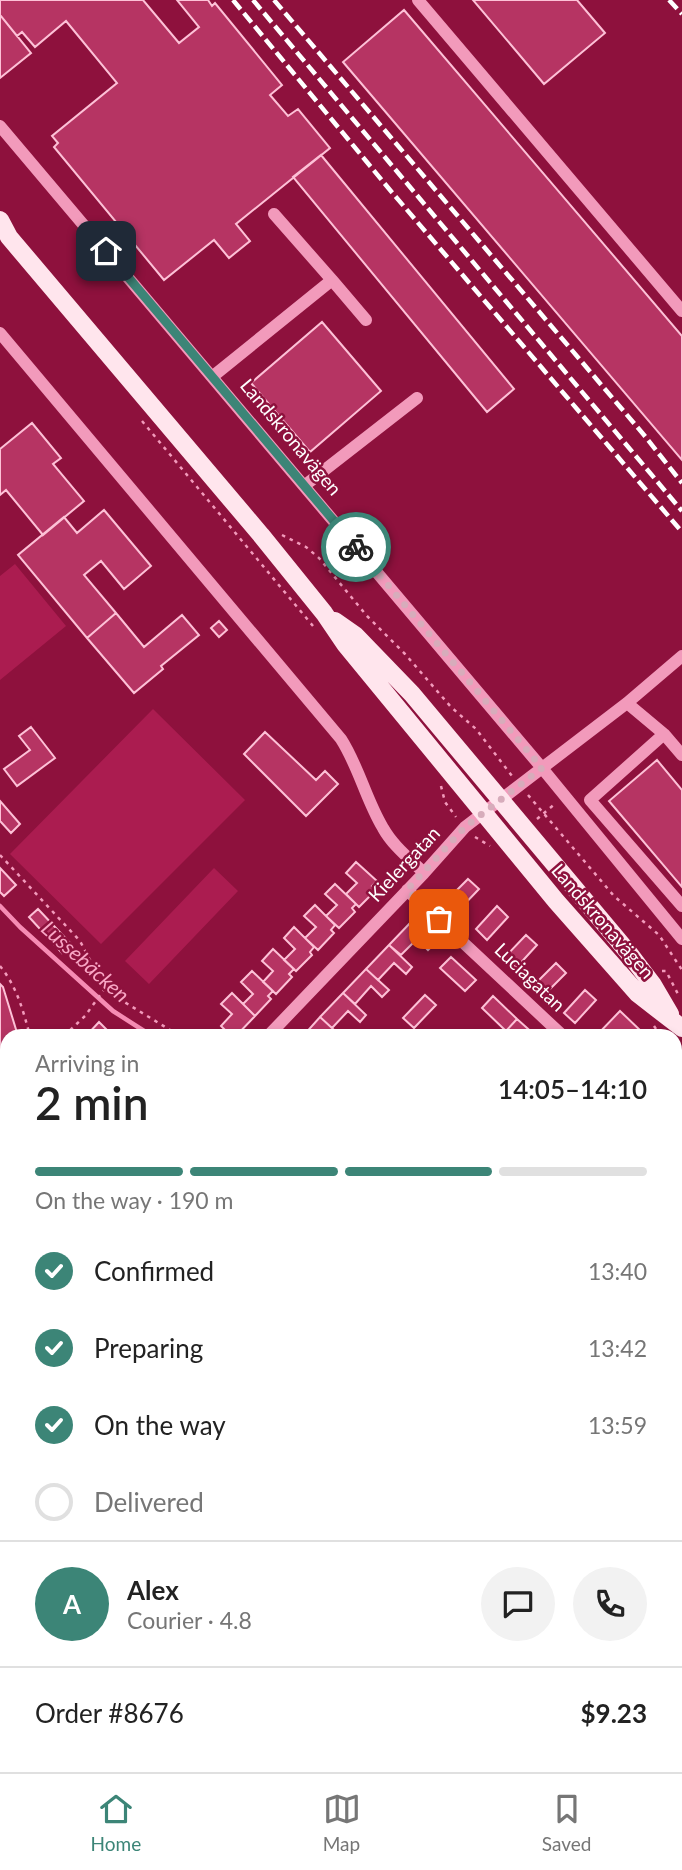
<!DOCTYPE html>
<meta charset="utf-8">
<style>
body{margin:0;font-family:Lato,sans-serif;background:#f2f2f2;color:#222;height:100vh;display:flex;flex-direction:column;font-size:26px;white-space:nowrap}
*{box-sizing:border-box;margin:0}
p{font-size:23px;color:#767676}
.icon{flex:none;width:38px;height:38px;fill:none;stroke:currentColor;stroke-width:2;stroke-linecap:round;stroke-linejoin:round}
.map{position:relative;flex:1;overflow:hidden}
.details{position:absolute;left:0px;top:1029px;width:682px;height:744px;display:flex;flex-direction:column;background:#fff;border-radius:21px 21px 0 0;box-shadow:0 4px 10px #0003}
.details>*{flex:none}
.pin{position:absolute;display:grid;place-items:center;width:60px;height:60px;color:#fff;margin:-30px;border-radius:14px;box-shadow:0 4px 10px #0006}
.courier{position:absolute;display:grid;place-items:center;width:70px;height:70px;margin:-35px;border:5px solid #3c8577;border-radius:50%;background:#fff;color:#222;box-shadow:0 2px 9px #0007}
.headline em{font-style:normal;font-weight:600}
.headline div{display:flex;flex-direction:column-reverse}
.headline{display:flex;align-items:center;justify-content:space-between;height:119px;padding:0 35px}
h1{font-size:46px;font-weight:600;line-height:52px}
.bar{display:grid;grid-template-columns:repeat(4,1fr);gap:10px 7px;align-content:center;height:84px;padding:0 35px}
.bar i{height:9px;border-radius:5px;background:#e0e0e0}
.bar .active{background:#3c8577}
.bar p{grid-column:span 4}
.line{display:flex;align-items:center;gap:18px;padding:0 35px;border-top:2px solid #e0e0e0}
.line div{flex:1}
.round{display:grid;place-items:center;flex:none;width:74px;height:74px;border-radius:37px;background:#f2f2f2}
ol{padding:0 35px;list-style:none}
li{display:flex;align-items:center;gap:21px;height:77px}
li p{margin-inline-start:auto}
li .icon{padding:7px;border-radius:50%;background:#3c8577;color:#fff;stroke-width:4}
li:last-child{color:#767676}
li i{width:38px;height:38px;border:4px solid #e0e0e0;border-radius:50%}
.menu{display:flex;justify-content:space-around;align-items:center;height:98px;border-top:2px solid #e0e0e0;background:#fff;font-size:19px;color:#767676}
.menu a{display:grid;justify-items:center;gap:4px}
.menu .active{color:#3c8577}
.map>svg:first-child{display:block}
.green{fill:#ab1c50}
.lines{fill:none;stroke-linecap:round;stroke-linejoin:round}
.stream{stroke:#f68cb4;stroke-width:4.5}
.building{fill:#b63463;stroke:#fdc1d7;stroke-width:2}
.path{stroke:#f29abb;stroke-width:2.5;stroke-dasharray:3.5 5;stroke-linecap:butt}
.minor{stroke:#f29abb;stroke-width:12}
.major{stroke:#ffe5ed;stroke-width:18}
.rail{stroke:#fff;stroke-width:4.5;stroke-dasharray:12 5;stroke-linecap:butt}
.done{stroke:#d7acbb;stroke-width:7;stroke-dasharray:0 12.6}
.route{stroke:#3c8577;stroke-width:9}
.labels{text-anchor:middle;stroke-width:5;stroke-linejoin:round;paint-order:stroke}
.street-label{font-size:19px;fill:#fff;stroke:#8e113d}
.water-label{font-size:21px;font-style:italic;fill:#f9a6c5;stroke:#8e113d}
</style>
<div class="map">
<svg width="682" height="1772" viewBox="0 0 682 1772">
<rect width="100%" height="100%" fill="#8e113d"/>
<path class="green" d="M15,564L66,626L0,680V576Z
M153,709L245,800L101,944L10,854Z
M214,868L238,891L149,984L125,961Z"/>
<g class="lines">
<path class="stream" d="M0,906L20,927L113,1011L152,1036
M676,1529H682"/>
</g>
<path class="building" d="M0,0H143L179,43L199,27L177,0H208L212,6L215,3L282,85L270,95L288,116L298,109L330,148L236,224L250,241L229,258L214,240L164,280L54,147L58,143L52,136L117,83L66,21L35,47L22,32L17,36L0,15Z
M473,0H577L605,33L544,84Z
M404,10L682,336V460L343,62Z
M0,15L31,53L0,78Z
M321,155L514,389L487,412L293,177Z
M322,322L381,391L310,452L251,383Z
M32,423L61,458L53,464L84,501L43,535L6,490L0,495V449Z
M104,510L151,566L124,589L101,561L84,575L116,613L87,638L18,555L64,517L77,533Z
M116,613L144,647L182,615L199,635L161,666L163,669L134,693L87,638Z
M219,621L227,630L219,637L211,628Z
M31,727L55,758L17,786L4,769L30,750L19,736Z
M265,732L316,780L325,771L338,784L306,816L244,754Z
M657,760L682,790V887L609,801Z
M0,801L20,824L11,833L0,821Z
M356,862L377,881L372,886L376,890L359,907L346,894L357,883L346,873Z
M0,868L16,885L4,896L0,892Z
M468,879L479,889L457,912L446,901Z
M335,884L356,904L352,908L355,912L339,928L326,916L337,905L325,894Z
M315,905L335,925L331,930L334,933L318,950L305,938L316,927L304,916Z
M497,906L508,917L487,940L476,929Z
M38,909L71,944L62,953L29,917Z
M412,921L435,943L428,950L417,939L401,955L389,945Z
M294,927L314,947L310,952L312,955L296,971L284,960L295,949L284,938Z
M526,935L537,945L516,968L505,957Z
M389,945L412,967L406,974L394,963L378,980L366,969Z
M273,949L294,969L289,974L292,977L276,994L263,982L273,971L262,961Z
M451,957L476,980L465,991L440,968Z
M556,963L566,973L544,995L534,985Z
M366,969L389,990L382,997L371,986L355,1004L343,993Z
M252,971L273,991L268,996L271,999L255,1016L243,1004L253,994L241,982Z
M0,984L3,987L18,1036H7V1089L0,1066Z
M585,990L596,1000L575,1023L564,1013Z
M232,993L255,1016L236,1036H231L221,1026L232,1014L221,1004Z
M343,993L366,1015L360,1022L348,1011L332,1028L320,1017Z
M425,995L436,1005L414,1028L403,1018Z
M493,996L517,1019L506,1031L482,1008Z
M620,1011L642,1032L638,1036H628L623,1031L618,1036H596Z
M320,1017L332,1028L340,1036H303Z
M517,1019L536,1036H512L506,1031Z
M99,1022L108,1031L103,1036H86Z
M682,1097V1117L676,1111V1104Z
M7,1152V1188L0,1194V1158Z
M679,1257L682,1259V1281L676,1287V1261Z
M7,1367V1406L0,1414V1375Z
M676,1415L682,1421V1442L677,1447Z
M6,1463L7,1464V1498L0,1492V1470Z
M2,1639L7,1643V1665L0,1661Z
M0,1735L7,1740V1749L0,1758Z
M682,1747V1772H676L668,1766H676V1756Z
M291,1766H310L302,1772H295Z
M509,1766H537L532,1772H517Z
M555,1766H581L589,1772H551Z"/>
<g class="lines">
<path class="path" d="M142,421L313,626
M282,535L306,547L319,558L367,616L405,654L451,707L476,729L512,776
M441,786L445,802L456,817
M528,795L614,896L659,935L682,970
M537,819L556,803
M475,837L490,846
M0,855L80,941L102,983L121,1000L180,1036
M0,966C17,987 23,1010 30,1036
M662,971H666L679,996
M654,1026L661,1036
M64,1036L85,1016L106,987
M676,1056L682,1067
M0,1091L7,1114
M0,1149L7,1143
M0,1424L7,1416
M0,1453L7,1459"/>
<path class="minor" d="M418,0L682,311
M0,126L542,768L682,939
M332,280L366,320
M0,333L341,739C359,767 366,800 383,828C393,846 410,859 424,873
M212,377L332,280L274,214
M304,486L417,398
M627,703L664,734L682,755
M664,734L590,800L682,906
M407,890L563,1036
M268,1036L424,873L465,827L627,703L682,656
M676,1176L682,1168
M676,1225L682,1231
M0,1262L7,1270
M0,1321L7,1312
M676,1375L682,1368
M676,1391L682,1397
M0,1578L7,1583
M0,1601L7,1590
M676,1611L682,1607
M0,1615L7,1620
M676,1626L682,1631
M212,1766L220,1772
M650,1766L659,1772
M16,1772L21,1766
M316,1772L324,1766
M540,1772L545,1766"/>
<path class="major" d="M0,220L9,237L261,535L324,613L345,644L556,901L638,994L682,1028
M335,621L355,635L412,694L628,952L653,985L670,1014"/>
<path class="rail" d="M233,0L390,190L682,532
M253,0L682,511
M274,0L644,435L682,483
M669,0L682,14"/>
</g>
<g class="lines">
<path class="done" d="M356,547L542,768L465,827L407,890L439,919"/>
<path class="route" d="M106,251L356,547"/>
</g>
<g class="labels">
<g class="street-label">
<text transform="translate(291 437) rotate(50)" y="7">Landskronavägen</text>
<text transform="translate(404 864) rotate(-47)" y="7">Kielergatan</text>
<text transform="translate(603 921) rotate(49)" y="7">Landskronavägen</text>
<text transform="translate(530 977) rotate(44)" y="7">Luciagatan</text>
</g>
<g class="water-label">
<text transform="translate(85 962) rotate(42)" y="7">Lussebäcken</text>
</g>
</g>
</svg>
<div class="pin" style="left:439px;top:919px;background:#ea580c"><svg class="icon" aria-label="bag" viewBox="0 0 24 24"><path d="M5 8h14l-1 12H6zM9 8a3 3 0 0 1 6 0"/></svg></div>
<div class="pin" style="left:106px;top:251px;background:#1f2937"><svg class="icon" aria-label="home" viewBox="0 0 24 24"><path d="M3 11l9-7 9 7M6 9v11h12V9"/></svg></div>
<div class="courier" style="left:356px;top:547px"><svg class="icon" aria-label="bike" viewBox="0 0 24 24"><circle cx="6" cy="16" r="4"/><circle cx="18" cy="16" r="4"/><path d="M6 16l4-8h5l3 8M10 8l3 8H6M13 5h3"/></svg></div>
<section class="details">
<div class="headline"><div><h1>2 min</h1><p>Arriving in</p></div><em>14:05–14:10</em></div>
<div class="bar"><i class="active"></i><i class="active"></i><i class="active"></i><i></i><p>On the way · 190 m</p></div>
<ol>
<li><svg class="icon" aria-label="check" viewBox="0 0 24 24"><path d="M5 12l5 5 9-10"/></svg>Confirmed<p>13:40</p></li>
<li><svg class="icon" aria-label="check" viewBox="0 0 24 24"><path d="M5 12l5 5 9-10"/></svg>Preparing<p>13:42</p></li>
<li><svg class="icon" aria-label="check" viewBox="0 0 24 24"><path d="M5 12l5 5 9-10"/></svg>On the way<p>13:59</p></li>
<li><i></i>Delivered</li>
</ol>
<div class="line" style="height:126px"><b class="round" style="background:#3c8577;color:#fff">A</b><div><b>Alex</b><p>Courier · 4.8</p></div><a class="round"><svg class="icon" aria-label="chat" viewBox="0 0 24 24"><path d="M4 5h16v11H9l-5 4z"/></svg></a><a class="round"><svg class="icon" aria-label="phone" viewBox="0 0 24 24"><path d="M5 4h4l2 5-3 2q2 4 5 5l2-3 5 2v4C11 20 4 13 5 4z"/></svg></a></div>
<div class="line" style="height:91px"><div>Order #8676</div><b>$9.23</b></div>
</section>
</div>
<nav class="menu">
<a class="active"><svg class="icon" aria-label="home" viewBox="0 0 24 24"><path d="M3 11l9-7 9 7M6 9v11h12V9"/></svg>Home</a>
<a><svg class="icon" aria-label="map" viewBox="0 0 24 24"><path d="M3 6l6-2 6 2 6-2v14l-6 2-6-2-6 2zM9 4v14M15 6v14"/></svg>Map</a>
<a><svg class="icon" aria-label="saved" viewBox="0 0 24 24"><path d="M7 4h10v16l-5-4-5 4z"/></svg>Saved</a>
</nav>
